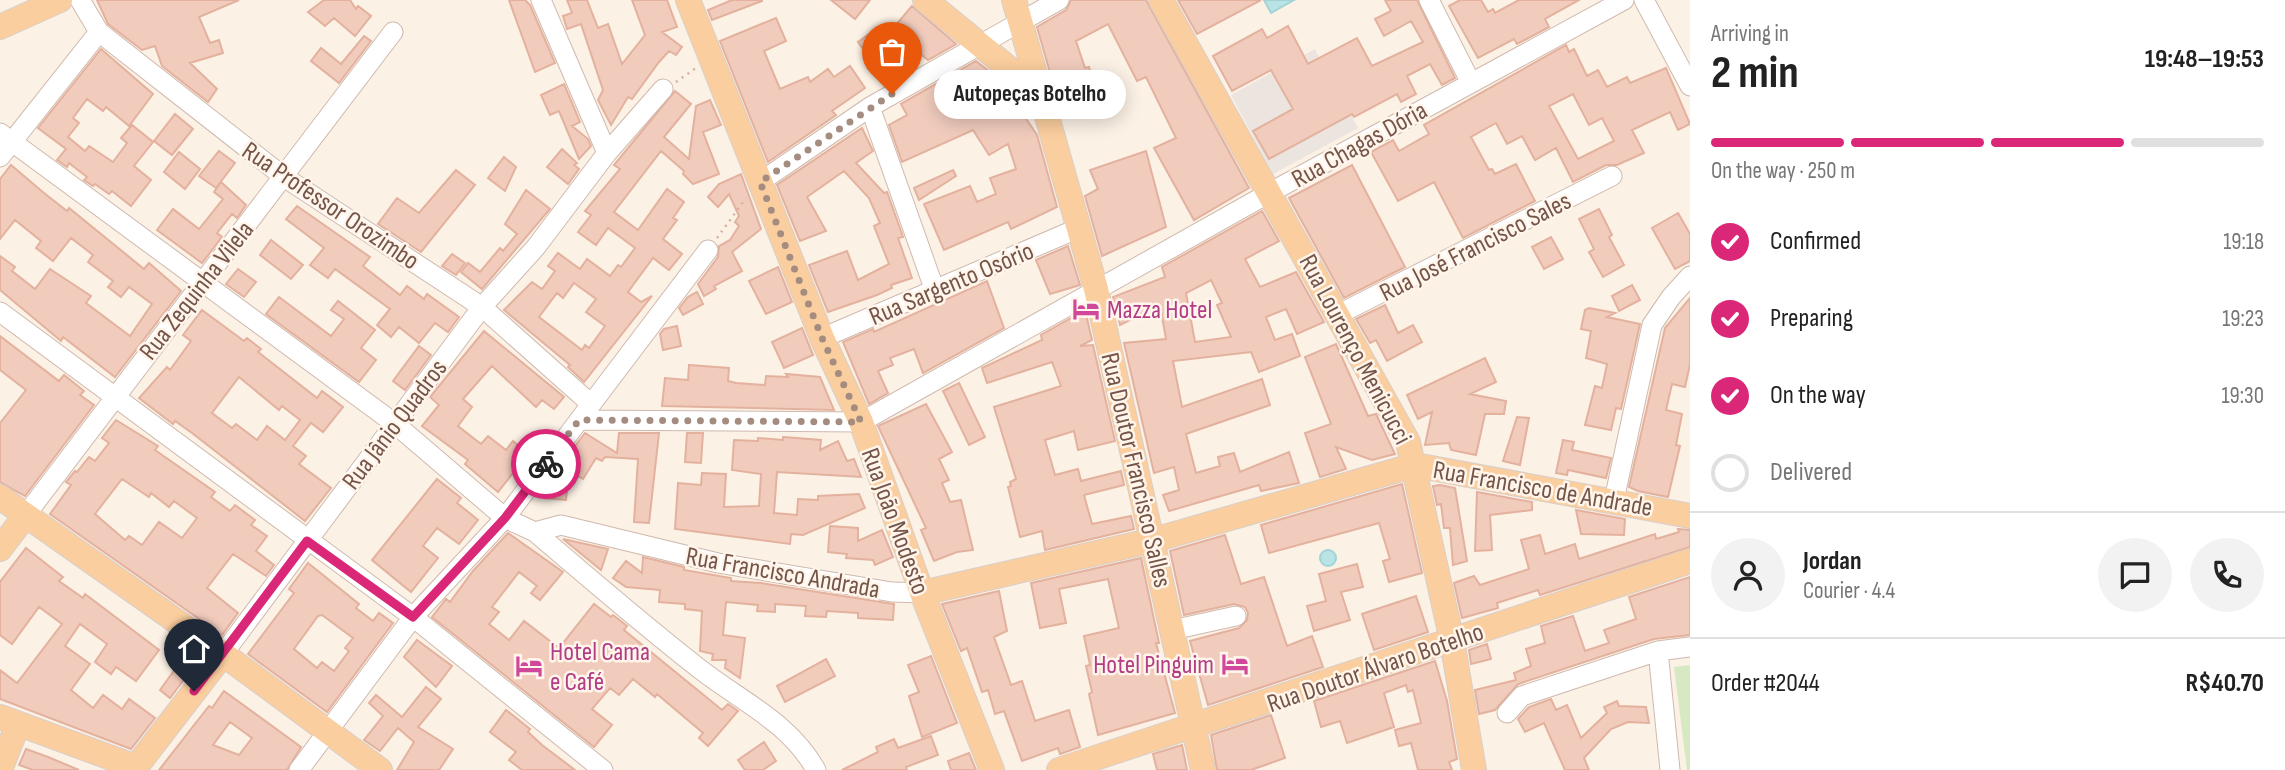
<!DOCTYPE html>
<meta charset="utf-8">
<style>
body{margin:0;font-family:"Sofia Sans Condensed",sans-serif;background:#f2f2f2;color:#222;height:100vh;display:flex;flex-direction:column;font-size:26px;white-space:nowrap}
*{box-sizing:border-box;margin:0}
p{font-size:23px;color:#767676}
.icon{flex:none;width:38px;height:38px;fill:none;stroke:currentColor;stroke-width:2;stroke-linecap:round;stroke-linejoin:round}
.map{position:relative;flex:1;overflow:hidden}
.panel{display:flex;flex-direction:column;background:#fff;width:595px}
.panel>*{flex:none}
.pin{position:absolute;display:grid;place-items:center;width:60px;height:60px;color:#fff;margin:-72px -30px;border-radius:50% 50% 50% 0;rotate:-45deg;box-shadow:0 0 7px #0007}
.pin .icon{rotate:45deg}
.courier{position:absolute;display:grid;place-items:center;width:70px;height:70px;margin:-35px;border:5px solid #db2777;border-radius:50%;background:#fff;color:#222;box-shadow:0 2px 9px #0007}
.bubble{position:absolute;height:49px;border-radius:24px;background:#fff;box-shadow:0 4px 18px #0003;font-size:23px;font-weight:700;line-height:49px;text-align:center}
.summary em{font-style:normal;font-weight:700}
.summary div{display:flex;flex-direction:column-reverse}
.summary{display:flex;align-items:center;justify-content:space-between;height:119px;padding:0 21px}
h1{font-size:46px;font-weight:700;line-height:52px}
.bar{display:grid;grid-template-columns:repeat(4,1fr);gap:10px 7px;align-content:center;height:84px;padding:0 21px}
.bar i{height:9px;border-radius:5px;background:#e0e0e0}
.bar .on{background:#db2777}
.bar p{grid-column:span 4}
.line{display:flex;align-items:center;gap:18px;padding:0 21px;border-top:2px solid #e0e0e0}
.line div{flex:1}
.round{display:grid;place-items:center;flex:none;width:74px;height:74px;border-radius:37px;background:#f2f2f2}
ol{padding:0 21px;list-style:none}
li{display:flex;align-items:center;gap:21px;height:77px}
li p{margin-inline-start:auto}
li .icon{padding:7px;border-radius:50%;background:#db2777;color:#fff;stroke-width:4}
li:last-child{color:#767676}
li i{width:38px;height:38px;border:4px solid #e0e0e0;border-radius:50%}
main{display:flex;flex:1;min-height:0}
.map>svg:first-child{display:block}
.industrial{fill:#ece4df}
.green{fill:#d7e9c3}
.water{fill:#bae3e5;stroke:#a0d4d7;stroke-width:2}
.building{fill:#f1ccbd;stroke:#e3b19d;stroke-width:2;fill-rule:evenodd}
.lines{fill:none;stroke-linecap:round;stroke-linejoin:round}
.minor-casing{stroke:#cfb9ae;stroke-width:21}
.major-casing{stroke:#d8cfcc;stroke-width:26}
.path{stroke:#d6b0a0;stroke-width:2.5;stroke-dasharray:2 5;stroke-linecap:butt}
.minor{stroke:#fff;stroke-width:19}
.major{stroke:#face9e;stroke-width:24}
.done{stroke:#a48c80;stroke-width:7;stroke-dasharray:0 12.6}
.route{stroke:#db2777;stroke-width:9}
.labels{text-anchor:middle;stroke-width:5;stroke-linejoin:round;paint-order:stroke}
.street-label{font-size:26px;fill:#75554a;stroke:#fff5eb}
.hotel-label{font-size:26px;fill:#b23c85;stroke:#fff5eb;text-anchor:start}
</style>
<main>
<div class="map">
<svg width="1690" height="770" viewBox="0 0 1690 770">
<rect width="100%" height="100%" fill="#fcf1e5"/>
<path class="industrial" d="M1315,49L1358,128L1273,174L1231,95Z"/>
<path class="green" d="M1690,665V770H1687L1674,667Z"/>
<path class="water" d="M1264,0H1294L1271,13Z
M1320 558a8 8 0 1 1 16 0a8 8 0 1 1-16 0Z"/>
<path class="building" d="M97,0H239L199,17L210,43L219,40L223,53L190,63L217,89L208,102L162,66L155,46L142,50L108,24Z
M324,0H350L356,9L358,6L371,16L355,36L334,18L325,26L308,12Z
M509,0H525L530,5L555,63L535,72Z
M567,0H587L598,28L608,24L622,64L645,35L632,0H667L677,27L662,32L682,47L676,55L669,51L659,62L632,99L628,97L611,125L598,100L603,90L581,24L567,29L563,16L572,13Z
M732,0H762V1L712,20L708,10Z
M831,0H870L855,19Z
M1071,0H1146L1249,188L1194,220L1154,148L1176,138L1146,77L1137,81L1108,24L1076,41L1085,68L1089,67L1098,100L1061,111L1037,27L1066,10Z
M1178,0H1261L1197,34Z
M1385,0H1417L1455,78L1442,85L1430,64L1407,76L1416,94L1401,102L1397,94L1354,117L1352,114L1269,159L1253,131L1293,109L1271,70L1232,91L1213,56L1262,29L1267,38L1288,26L1308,64L1357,38L1372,66L1423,42L1411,21L1384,36L1375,19L1391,11Z
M1460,0H1481L1488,12L1493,9L1495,13L1519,0H1579L1545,19L1549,27L1517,44L1514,39L1478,58L1449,6Z
M912,6L956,44L928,60L917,51L883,76L858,42L876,29L884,39Z
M776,18L786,41L764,51L780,89L808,77L810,82L828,69L834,77L850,66L865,88L832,111L836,115L768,162L720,41Z
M364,36L371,41L339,83L311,61L321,48L341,64Z
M1566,45L1569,52L1574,49L1587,76L1598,70L1607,87L1627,77L1630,83L1666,68L1690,124L1678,130L1670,112L1632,130L1644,153L1617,165H1606L1573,182L1556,148L1535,160L1522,136L1507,144L1496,123L1471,137L1489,170L1492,169L1495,174L1516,164L1535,201L1463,238L1434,182L1398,201L1371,152L1393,140L1399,151L1429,134L1424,125ZM1573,94L1589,125L1602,118L1614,141L1578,159L1549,106Z
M101,49L153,94L129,126L106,107L103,111L87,99L73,118L79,123L68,137L85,151L89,146L113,162L127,143L121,138L132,125L153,142L134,166L151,180L131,206L112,191L109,194L95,184L93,186L84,180L87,177L69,163L67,167L57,160L66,149L38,128Z
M976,61L1000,80L1037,135L1057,207L1011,229L1008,222L944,250L924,204L970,186L977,202L996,194L990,178L1016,169L1008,144L989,155L973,130L902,162L889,125L907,115L901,104Z
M564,84L580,122L572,126L588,139L591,146L579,159L559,111L550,115L541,95Z
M675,91L691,104L664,137L689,159L696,106L710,100L721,125L703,132L719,174L693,184L683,174L684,171L661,151L614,212L638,230L667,189L684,202L673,218L677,220L663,239L682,254L669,270L653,258L628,292L641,302L652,296L584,382L568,367L570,365L504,310L532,282L542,289L555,271L548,266L558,253L580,269L587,259L610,276L618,265L621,267L635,248L608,228L596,245L578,232L591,215L585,211L620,169L614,165ZM574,283L596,299L586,312L605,326L589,348L585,345L582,350L539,317L557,293L563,298Z
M175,114L193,129L172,155L154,141Z
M862,128L873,151L856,163L884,193L887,192L903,237L898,238L912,278L891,285L892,288L877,295L828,312L809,265L847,251L858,280L889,264L874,226L880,223L869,198L844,171L807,197L826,231L800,241L777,185Z
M562,149L577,163L574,165L579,169L568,184L547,167Z
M219,151L235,163L216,188L199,176Z
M1146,151L1166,227L1102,256L1085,196L1098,189L1090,170Z
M179,152L200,169L185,189L164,172Z
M504,157L516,167L505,191L488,178Z
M11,165L44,193L67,211L69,208L144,269L149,263L181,291L115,377L63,337L61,341L0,290V256L15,267L12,271L35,289L50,269L91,296L86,303L130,336L152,304L129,287L121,297L108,287L113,281L88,262L93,255L71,238L53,261L36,248L41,241L15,220L0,239V179Z
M1352,165L1405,267L1344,298L1289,198Z
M456,170L475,185L421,252L378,224L397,198L419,213Z
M953,170L956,176L919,200L914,188Z
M741,174L761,229L732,252L742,271L714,286L716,289L704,296L698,284L718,257L719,246L730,240L739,226L735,222L739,216L729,194L718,207L708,197L719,184Z
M221,182L246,205L237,218L232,214L217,233L222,237L202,263L157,230L173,209L199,229L223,199L214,192Z
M526,190L550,209L482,289L461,272L468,263L480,272L500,248L503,251L517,234L505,224Z
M297,206L370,257L363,266L400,295L407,286L424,299L427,294L459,317L448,332L435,323L419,343L399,327L391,337L377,325L390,309L335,269L328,278L310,265L324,248L286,219Z
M1599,209L1612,235L1609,237L1624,265L1603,277L1589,252L1594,249L1579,219Z
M1262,211L1279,241L1245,259L1260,287L1296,272L1324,322L1297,334L1286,309L1266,317L1275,340L1292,334L1300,356L1259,372L1251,352L1173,361L1182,407L1262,379L1270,405L1186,434L1196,473L1220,466L1218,457L1234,453L1240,472L1289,452L1299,483L1261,491L1259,485L1169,511L1163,495L1179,490L1174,467L1154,473L1124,343L1166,339L1160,305L1120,325L1113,297L1165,277L1162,267ZM1211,280L1222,303L1217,305L1231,337L1195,342L1186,293Z
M1678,213L1690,234V261L1675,269L1652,228Z
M1551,237L1563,259L1544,269L1532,247Z
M271,240L303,265L291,279L260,255Z
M1068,246L1080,285L1050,294L1036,260Z
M452,254L465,263L456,275L442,266Z
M778,267L792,302L766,314L749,281Z
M238,269L256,282L244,297L226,284Z
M987,281L1004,328L923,373L914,349L890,358L893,365L878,371L888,393L869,404L843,342L873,329L874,332Z
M1632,285L1640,300L1619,311L1612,296Z
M697,292L703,304L683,315L679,308L688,297Z
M279,297L331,336L344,319L331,310L338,301L375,330L361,348L376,360L359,382L266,314Z
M1690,298V364L1685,387L1672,384L1666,410L1682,414L1676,445L1680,446L1668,497L1638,491L1629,487L1665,328Z
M1385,305L1398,333L1413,325L1422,342L1387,361L1376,340L1370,343L1356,319Z
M1589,308L1615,313L1607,317L1640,324L1621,409L1616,408L1611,430L1585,425L1595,386L1602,388L1607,364L1586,358L1591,331L1581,329L1585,310Z
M202,310L244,341L247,338L261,349L258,352L317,398L322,391L343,407L323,432L311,423L293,446L306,456L299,464L331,488L305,521L192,433L175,421L173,424L139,398L167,367L170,370L191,341L183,335ZM239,377L279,410L282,406L300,420L285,440L267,426L257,440L236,424L232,428L212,413Z
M1085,310L1092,340L1080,346L1093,345L1115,441L1078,450L1074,431L1045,440L1055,475L1078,469L1081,481L1121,471L1124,485L1084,495L1092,524L1131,516L1134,529L1045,550L1042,531L1020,537L1008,487L1011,486L1010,482L1016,479L994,407L1061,386L1052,362L987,383L982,368L1042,340L1041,335Z
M677,326L681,346L663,350L660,334L664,329Z
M802,328L813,355L784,368L772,342Z
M484,331L564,397L554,409L542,400L536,407L492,366L463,399L472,407L458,426L481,444L488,436L506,450L513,441L528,454L498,492L465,464L468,460L422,426L439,405L430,397Z
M0,336L59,381L64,375L84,391L80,395L94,405L25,496L0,482V423L26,390L0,370Z
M1336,344L1368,416L1376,414L1395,454L1372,460L1336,447L1346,469L1320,477L1305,433L1331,424L1305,357Z
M419,346L431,355L405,390L393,381Z
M1485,358L1496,382L1470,394L1506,401L1504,414H1485L1476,455L1451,450L1449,443L1425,445L1432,412L1418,419L1407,395Z
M689,365L729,368L728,381L736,383L765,385L766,376L788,377L786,374L820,377L834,410L662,406L665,378L688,380Z
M959,383L985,437L969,445L943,391Z
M926,404L952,452L939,459L949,480L942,483L950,502L961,500L973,550L957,552L934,561L921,530L926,528L878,426Z
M1517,417L1529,418L1520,465L1503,461Z
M116,420L158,446L155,450L215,492L211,497L230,511L235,505L255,520L251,525L267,536L256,551L274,565L266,576L233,554L207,588L238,613L222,635L50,514L71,485L66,482L75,471L77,472L89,457L95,461L109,443L102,438ZM122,479L149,497L151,493L169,507L174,501L197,518L182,538L159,522L142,545L129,536L125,540L95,514Z
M585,433L617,453L619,433H659L649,523L634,522L638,459L605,457L602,461L596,458L583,479L569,471L566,500L544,498L545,485Z
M687,433H703L701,463L685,462Z
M783,437L821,440L820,450L838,441L847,461L854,459L861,477L777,472L774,513L797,515L798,499L818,500V496L859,494L865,508L803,535L791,534L790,544L675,529L678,483L701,485L702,473L726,474L724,507L759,506L761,474L732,470L734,440L758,441V438L783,440Z
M1563,440L1574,442L1572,450L1611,458L1606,478L1568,470L1567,475L1556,473Z
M437,479L461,498L457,503L478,520L459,544L437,528L423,546L438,558L411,592L372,560Z
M1402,484L1422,573L1389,582L1383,561L1390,559L1379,523L1269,553L1261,525Z
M1440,485L1455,488L1467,561L1453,565L1450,528H1444L1441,504L1437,505L1433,486Z
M1477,492L1532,502V510L1490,515L1492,550L1475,551Z
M1576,510L1625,519L1624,535L1581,534Z
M830,526L858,528V541L882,530L893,557L875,565L873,560L846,558L847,554L828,552Z
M1678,529L1690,530V547L1540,595L1538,590L1497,603L1498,608L1462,618L1454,583L1474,576L1480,585L1529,569L1521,540L1540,535L1545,554L1575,544L1579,559L1655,534L1656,539L1679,532Z
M508,533L563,572L540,600L531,593L537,586L519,572L492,607L499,612L489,624L509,640L524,621L559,648L594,604L611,617L613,615L627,626L624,630L722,710L728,704L738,711L708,746L699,738L703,733L657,694L655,697L633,679L619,695L610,688L592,709L612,725L594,747L432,617L446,599L450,602L473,571Z
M1225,535L1241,584L1264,577L1287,646L1312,636L1323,667L1208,705L1190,641L1239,628L1247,620L1248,613L1245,607L1234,604L1184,615L1170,551Z
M563,539L608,549L601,570Z
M26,548L63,577L59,581L83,598L85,594L159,650L136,681L116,667L111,674L95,662L107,644L80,624L65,646L90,664L71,690L93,708L103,695L122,709L129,699L155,718L131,749L0,699V670L17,683L62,624L39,607L12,644L0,635V582Z
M643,557L684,567V570L731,578V581L761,583L894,604L893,620L858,618V613L827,611L826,617L805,616L806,606L775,604V612L757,611L758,605L726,602L723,635L745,638L740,678L725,668L726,660H712L713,654L700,651L702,611L685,609V604L659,602L660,590L626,587L613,578L626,561L642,573Z
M1141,558L1159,643H1156L1175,713L1098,735L1089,694L1092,692L1086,666L1090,665L1084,636L1119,628L1108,579L1059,589L1066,623L1040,628L1031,583Z
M308,563L359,604L356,608L373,621L379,613L393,623L327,712L248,654L294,593L289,589ZM322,615L353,638L345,648L349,651L334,671L322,662L317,668L294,649L318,616Z
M1357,564L1363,587L1341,592L1350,620L1314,631L1307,606L1326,601L1319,574Z
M1690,577V635L1654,639L1518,684L1495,710L1479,714L1475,690L1516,680L1514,673L1531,666L1526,649L1545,643L1541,626L1573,616L1585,651L1609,643L1604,630L1636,619L1629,597Z
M999,591L1007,631L994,637L1011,685L1022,681L1035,721L1069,710L1080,747L1060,754L1058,748L1022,761L1004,711L995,714L988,690L982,692L967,648L961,651L942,604Z
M1416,596L1428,632L1374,650L1362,614Z
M417,640L452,666L436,687L404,657Z
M1487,644L1491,659L1471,664L1469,650Z
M931,656L957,723L922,737L909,696L919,692L908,665Z
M826,659L835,676L785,702L777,686Z
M181,661L192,669L170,698L160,690Z
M1435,661L1447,701L1457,759L1449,762L1452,770H1418L1411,743L1399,746L1395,730L1421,723L1413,690L1408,692L1406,685L1384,693L1394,727L1347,743L1340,721L1321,727L1314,701Z
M426,687L441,699L418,727L453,749L439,770H397L414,742L398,728L380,751L364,740L383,716L369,703L376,695L402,717Z
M224,691L301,747L287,770H159L209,706L212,708ZM230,722L252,738L239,755L213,745Z
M1551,699L1556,710L1567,705L1581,738L1607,713L1604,707L1617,701L1619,706L1646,707L1649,723L1628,722L1611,729L1584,758L1589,770H1565L1544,723L1525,732L1518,719L1529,707Z
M506,710L530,729L528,732L542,745L575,770H522L509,760L516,752L490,732Z
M1271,715L1285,758L1251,770H1217L1211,735Z
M931,736L938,755L906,767L907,770H842L878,752L876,747L894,739L898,748Z
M764,742L776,761L763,770H745L738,760Z
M1182,745L1187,770H1157L1153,754Z
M26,749L48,757L79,770H33L19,765Z
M969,753L976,770H951L948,761Z"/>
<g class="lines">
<defs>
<path id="minor" d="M80,0L99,32L284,177L482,307L591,404
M541,0L607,153
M1429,0L1471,83
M1644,0L1690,86
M870,107L935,291
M0,133L394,423L505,518L535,532C588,577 641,623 696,666C738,700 789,721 816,770
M0,157L99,32
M760,182L870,107L1059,0
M0,312L413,617L603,770
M1337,315L1612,176
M822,338L1079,228
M579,420L861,422L1271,192L1624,0
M1614,500L1652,325L1671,297L1690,276
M25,516L393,32
M535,532L561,525L718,563L892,592L922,593
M1172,630L1236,616
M1658,651L1670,770
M223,654L482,307L536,247L607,153L663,89
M1507,713L1522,696L1658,651L1690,647
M299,770L413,617L505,518L708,250"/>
<path id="major" d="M688,0L822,338L861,422L922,593L992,770
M925,0L1038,92
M1014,0L1096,289L1203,770
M1161,0L1408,442L1452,641L1474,770
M0,27L60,0
M0,497L223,654L380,770
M0,549L25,516
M922,593L1154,540L1415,465L1690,516
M0,717L136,767L223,654
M0,770L18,724
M1059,770L1690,561"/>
</defs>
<use href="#minor" class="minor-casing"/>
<use href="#major" class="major-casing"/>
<path class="path" d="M676,82L696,68
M717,238L746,198"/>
<use href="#minor" class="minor"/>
<use href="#major" class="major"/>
</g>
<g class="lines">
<path class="done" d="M546,464L579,420L861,422L822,338L760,182L892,94"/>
<path class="route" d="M194,691L307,541L413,617L505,518L546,464"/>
</g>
<defs>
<symbol id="hotel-bare" viewBox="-9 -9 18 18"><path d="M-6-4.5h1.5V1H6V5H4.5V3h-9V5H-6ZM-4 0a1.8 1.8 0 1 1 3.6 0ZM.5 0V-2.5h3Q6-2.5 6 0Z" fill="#d1479c" stroke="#fff5eb" stroke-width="2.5" paint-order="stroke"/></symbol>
</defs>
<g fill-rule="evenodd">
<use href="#hotel-bare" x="1067" y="290" width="38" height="38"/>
<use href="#hotel-bare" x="1216" y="645" width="38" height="38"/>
<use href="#hotel-bare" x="510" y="647" width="38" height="38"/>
</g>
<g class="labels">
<g class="street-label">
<text transform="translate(1359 144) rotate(-29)" y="9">Rua Chagas Dória</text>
<text transform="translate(331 205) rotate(34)" y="9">Rua Professor Orozimbo</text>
<text transform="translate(1475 246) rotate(-27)" y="9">Rua José Francisco Sales</text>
<text transform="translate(951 283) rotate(-23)" y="9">Rua Sargento Osório</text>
<text transform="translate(196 290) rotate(-52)" y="9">Rua Zequinha Vilela</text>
<text transform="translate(1356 349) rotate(62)" y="9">Rua Lourenço Menicucci</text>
<text transform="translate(394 424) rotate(-53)" y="9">Rua Jânio Quadros</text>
<text transform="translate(1137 470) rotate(77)" y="9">Rua Doutor Francisco Salles</text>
<text transform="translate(1543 488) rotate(10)" y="9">Rua Francisco de Andrade</text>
<text transform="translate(896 521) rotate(70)" y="9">Rua João Modesto</text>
<text transform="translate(783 572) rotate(10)" y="9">Rua Francisco Andrada</text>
<text transform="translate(1375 667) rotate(-19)" y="9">Rua Doutor Álvaro Botelho</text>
</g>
<g class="hotel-label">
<text x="1107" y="318">Mazza Hotel</text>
<text x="550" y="660">Hotel Cama<tspan x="550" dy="30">e Café</tspan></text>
<text x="1214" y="673" text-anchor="end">Hotel Pinguim</text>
</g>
</g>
</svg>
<div class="pin" style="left:892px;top:94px;background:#ea580c"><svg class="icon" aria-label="bag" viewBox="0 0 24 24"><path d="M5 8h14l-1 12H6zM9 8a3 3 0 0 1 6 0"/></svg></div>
<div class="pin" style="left:194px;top:691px;background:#1f2937"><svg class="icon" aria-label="home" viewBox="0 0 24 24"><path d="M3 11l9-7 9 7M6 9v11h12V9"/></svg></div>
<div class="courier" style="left:546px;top:464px"><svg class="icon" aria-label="bike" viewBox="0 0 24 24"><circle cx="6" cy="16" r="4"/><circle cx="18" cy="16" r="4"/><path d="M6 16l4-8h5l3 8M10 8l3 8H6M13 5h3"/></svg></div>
<div class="bubble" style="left:934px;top:70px;width:192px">Autopeças Botelho</div>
</div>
<section class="panel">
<div class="summary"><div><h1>2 min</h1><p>Arriving in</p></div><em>19:48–19:53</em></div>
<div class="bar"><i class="on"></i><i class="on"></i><i class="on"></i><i></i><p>On the way · 250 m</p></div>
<ol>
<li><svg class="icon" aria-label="check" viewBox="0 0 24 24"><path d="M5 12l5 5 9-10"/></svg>Confirmed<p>19:18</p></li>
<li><svg class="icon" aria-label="check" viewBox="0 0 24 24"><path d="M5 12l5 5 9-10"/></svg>Preparing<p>19:23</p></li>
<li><svg class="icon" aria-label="check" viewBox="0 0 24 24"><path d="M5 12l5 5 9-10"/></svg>On the way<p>19:30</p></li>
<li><i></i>Delivered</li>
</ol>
<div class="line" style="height:126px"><a class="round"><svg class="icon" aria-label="person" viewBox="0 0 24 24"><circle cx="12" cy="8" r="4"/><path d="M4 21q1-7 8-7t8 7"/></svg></a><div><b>Jordan</b><p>Courier · 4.4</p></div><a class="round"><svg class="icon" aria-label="chat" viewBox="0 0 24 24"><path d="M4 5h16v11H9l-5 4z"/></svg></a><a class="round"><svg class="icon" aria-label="phone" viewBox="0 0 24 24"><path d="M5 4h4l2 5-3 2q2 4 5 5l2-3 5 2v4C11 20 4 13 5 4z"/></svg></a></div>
<div class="line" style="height:91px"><div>Order #2044</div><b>R$40.70</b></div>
</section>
</main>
